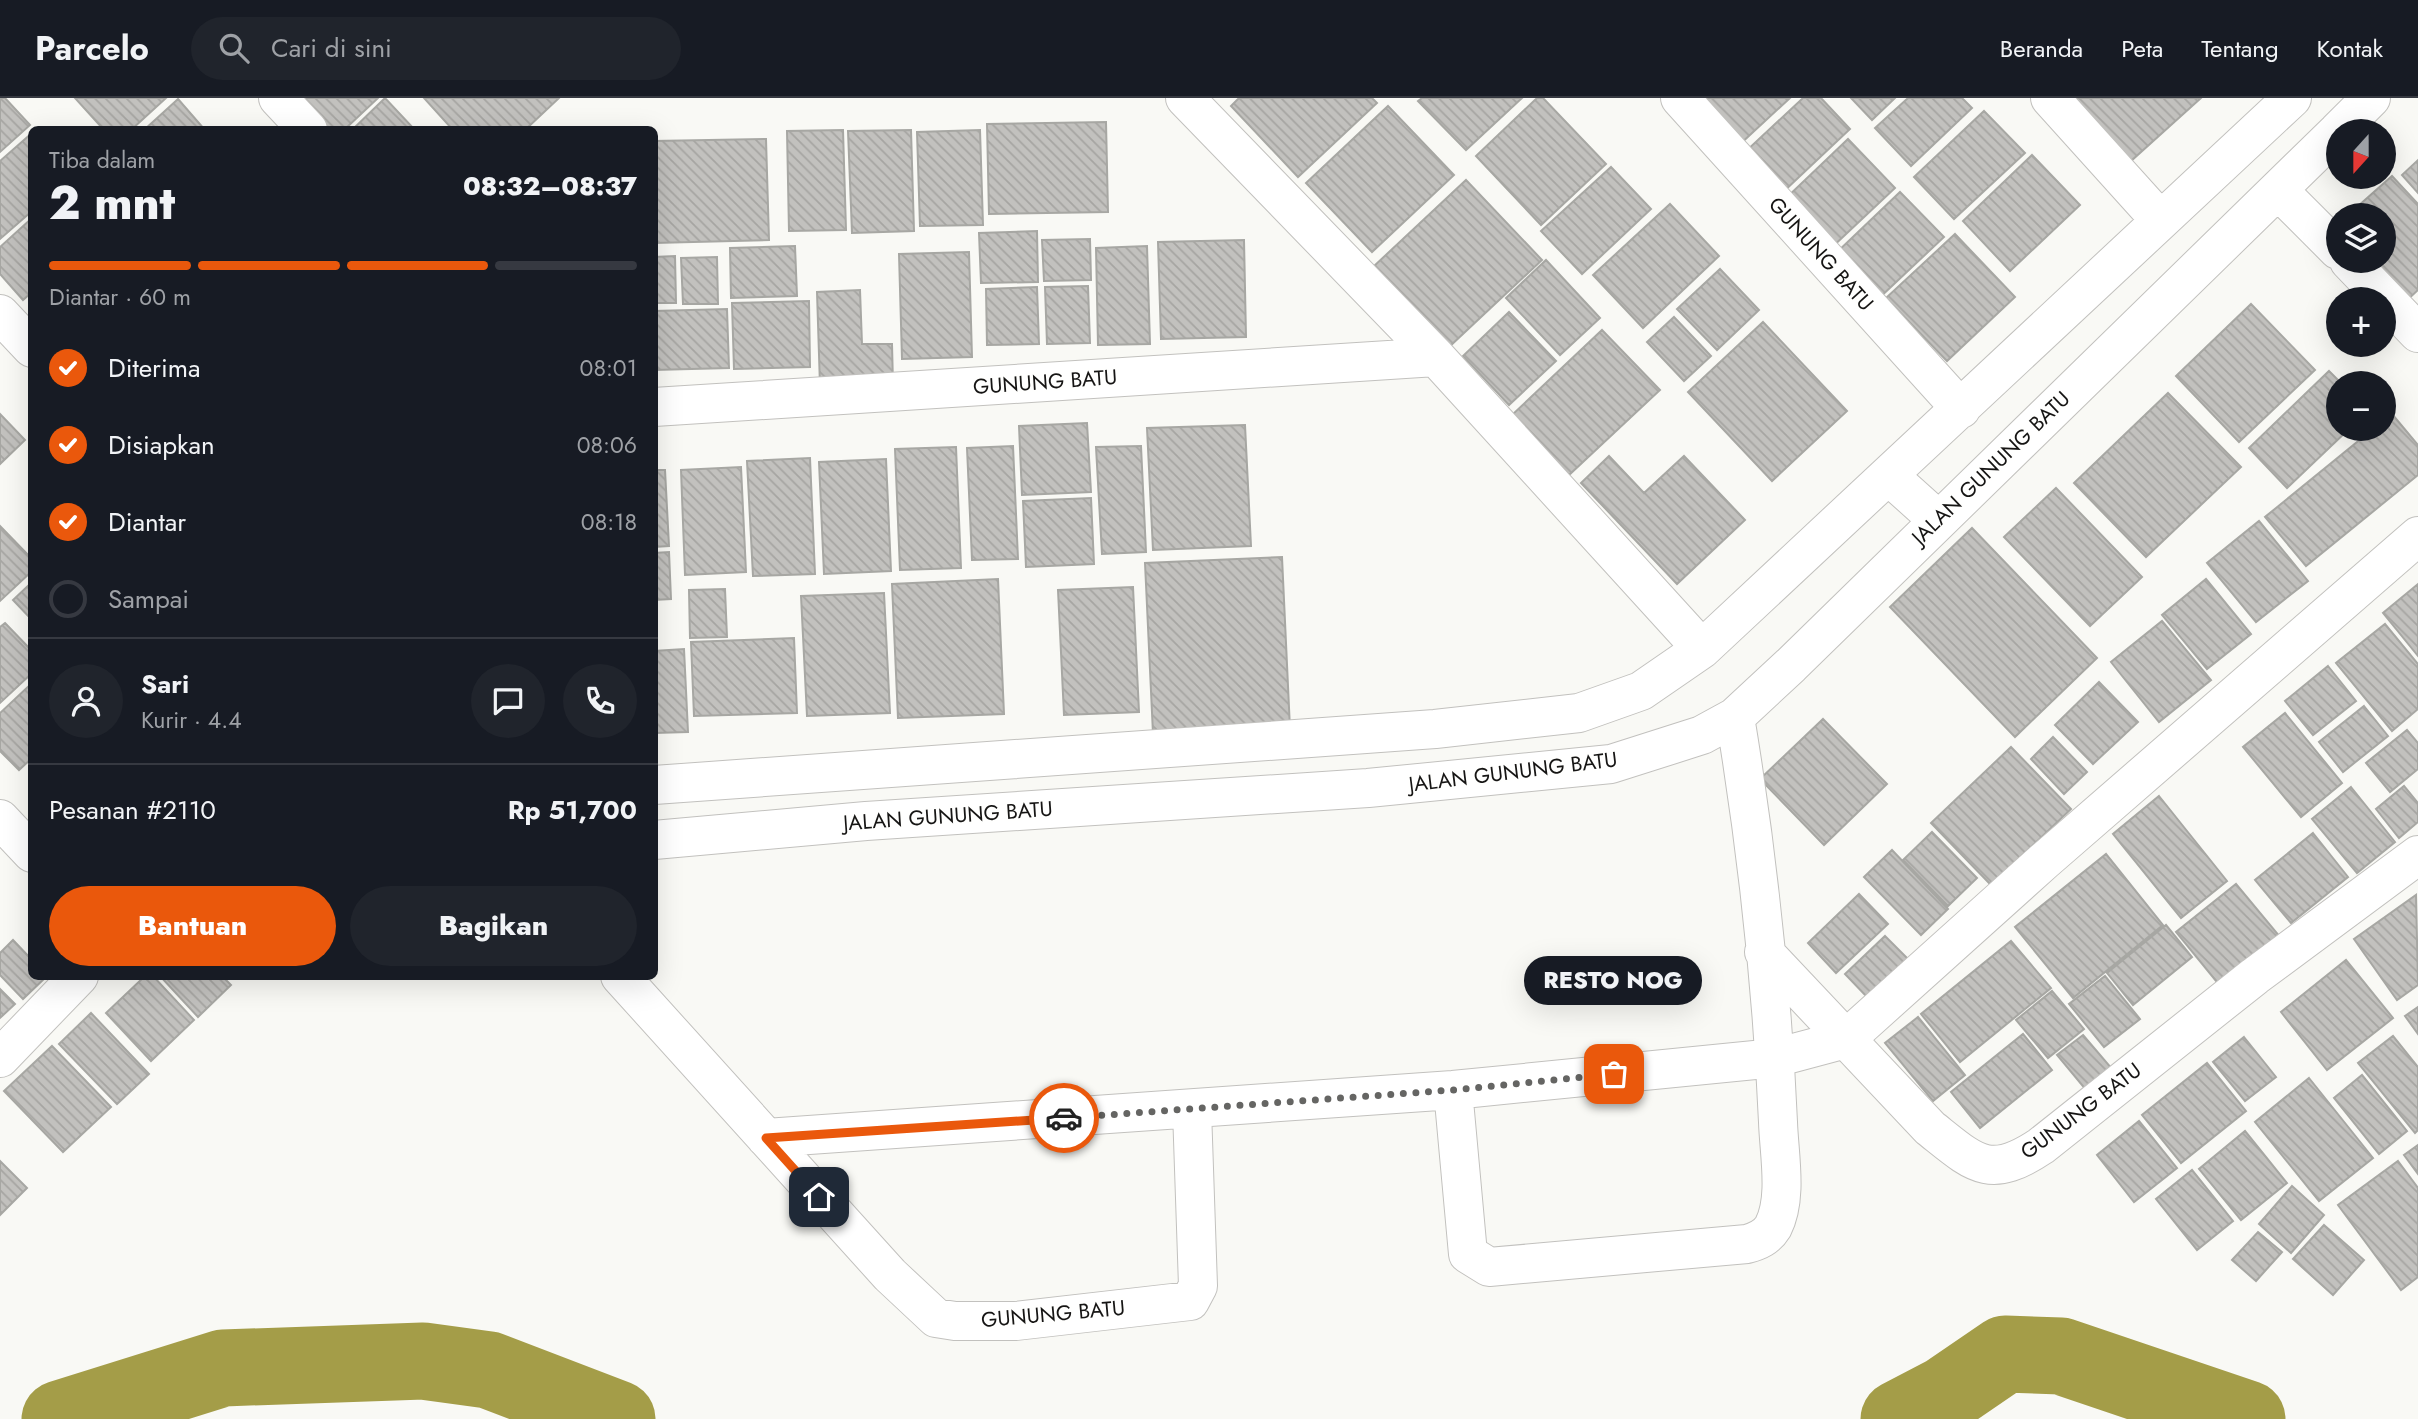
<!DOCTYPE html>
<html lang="id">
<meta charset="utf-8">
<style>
body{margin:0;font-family:Jost,sans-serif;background:#20242c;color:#f1f3f6;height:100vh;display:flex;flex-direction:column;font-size:26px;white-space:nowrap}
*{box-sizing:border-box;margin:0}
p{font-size:23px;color:#9ea1a6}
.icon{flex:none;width:38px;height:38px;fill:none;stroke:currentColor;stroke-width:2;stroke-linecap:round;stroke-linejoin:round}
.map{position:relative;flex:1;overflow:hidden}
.sheet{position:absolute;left:28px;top:28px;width:630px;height:854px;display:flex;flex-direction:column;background:#171b24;border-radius:10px;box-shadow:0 7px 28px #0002}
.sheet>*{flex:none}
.needle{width:46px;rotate:201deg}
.buttons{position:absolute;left:2326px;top:21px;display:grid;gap:14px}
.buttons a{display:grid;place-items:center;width:70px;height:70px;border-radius:50%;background:#171b24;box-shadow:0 7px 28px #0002;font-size:35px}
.pin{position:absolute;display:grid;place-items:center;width:60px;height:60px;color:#fff;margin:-30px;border-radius:14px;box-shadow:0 4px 10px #0006}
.courier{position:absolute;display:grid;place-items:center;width:70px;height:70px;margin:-35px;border:5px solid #ea580c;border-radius:50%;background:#fff;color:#222;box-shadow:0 2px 9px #0007}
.bubble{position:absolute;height:49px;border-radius:24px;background:#171b24;box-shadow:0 7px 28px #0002;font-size:23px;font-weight:800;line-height:49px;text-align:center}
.summary em{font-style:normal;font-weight:800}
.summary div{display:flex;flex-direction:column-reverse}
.summary{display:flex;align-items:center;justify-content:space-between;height:119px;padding:0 21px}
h1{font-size:46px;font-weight:800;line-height:52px}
.bar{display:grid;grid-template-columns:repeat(4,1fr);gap:10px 7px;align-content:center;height:84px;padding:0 21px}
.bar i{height:9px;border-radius:5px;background:#363941}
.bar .active{background:#ea580c}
.bar p{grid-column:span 4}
.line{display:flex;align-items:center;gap:18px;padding:0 21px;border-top:2px solid #363941}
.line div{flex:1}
.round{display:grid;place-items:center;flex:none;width:74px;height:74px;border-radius:37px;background:#20242c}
ol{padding:0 21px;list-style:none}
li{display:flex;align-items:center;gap:21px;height:77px}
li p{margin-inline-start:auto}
li .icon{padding:7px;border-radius:50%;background:#ea580c;color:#fff;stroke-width:4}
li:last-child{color:#9ea1a6}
li i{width:38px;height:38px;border:4px solid #363941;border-radius:50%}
.cta{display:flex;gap:14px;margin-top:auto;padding:14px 21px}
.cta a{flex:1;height:80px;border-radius:42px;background:#ea580c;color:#fff;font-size:28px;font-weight:800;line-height:80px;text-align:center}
.cta a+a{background:#20242c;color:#f1f3f6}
header{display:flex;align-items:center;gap:42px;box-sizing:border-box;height:98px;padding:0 35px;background:#171b24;border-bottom:2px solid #363941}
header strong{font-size:33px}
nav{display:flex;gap:38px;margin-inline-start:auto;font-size:24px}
.search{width:490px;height:63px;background:#20242c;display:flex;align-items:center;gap:18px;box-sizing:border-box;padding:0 24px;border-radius:38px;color:#9ea1a6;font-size:26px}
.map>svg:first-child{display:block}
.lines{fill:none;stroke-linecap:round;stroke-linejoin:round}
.river{stroke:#a49d48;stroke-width:77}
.building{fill:url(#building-back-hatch);stroke:#a7a7a3;stroke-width:2}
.street-casing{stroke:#c2c1be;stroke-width:40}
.street{stroke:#fff;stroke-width:38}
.done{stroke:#656563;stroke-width:7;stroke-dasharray:0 12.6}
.route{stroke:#ea580c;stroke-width:9}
.labels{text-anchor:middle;stroke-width:5;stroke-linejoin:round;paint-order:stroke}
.street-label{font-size:21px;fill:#161514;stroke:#fffffe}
</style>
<header>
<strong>Parcelo</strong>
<div class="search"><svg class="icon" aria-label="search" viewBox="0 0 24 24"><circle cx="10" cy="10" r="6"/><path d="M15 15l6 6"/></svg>Cari di sini</div>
<nav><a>Beranda</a><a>Peta</a><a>Tentang</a><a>Kontak</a></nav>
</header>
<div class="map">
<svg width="2418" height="1321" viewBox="0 0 2418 1321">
<defs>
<pattern id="building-back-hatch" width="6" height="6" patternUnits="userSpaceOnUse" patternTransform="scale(1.75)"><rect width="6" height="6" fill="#c2c1be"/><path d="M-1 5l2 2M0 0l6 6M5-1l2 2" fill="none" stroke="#a6a5a2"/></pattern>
</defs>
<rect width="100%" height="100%" fill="#f9f9f5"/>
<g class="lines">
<path class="river" d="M60,1321L223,1270L423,1263L489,1272L617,1321
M1899,1321L1945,1297L2005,1256L2061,1258L2247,1321"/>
</g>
<path class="building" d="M0,0H5L30,27L0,54Z
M75,0H166L131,32H104Z
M298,0H378L344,32H327Z
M385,0L415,32H352Z
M424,0H559L525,32H453Z
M1239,0H1372L1377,5L1298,79L1231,8Z
M1422,0H1522L1466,52L1418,3Z
M1537,0H1543L1606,66L1541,127L1476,58Z
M1693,0H1790L1738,48Z
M1803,0H1821L1850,31L1782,95L1744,55Z
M1851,0H1895L1872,22Z
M1908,0H1962L1972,10L1911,68L1875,30Z
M2072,0H2201L2131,63Z
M178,1L205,32H144Z
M1388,8L1454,77L1372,154L1306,85Z
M1984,13L2025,55L1954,121L1914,79Z
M1106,24L1108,114L989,116L987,26Z
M843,32L846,132L789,133L787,33Z
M911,32L914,133L852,135L848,33Z
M980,32L983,127L920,128L917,34Z
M32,35V113L0,141V63Z
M766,41L769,142L654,145V43Z
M1848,41L1895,90L1829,152L1783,103Z
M2032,57L2080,107L2010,173L1963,123Z
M2418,62V95L2402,77Z
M1611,69L1651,111L1582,176L1541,133Z
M2392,78L2418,106V192L2404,205L2366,163H2384V117H2348Z
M1466,82L1542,162L1449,249L1373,169Z
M1900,94L1944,139L1877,202L1834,157Z
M1670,106L1719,158L1643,230L1593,177Z
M32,120V194L23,202L0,176V149Z
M1037,133L1038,184L981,185L979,135Z
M1955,136L2015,199L1947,263L1886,200Z
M1090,141L1091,182L1044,183L1042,142Z
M1244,142L1246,239L1161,241L1158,144Z
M795,148L797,198L731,200L730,150Z
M1147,148L1150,246L1098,247L1096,150Z
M969,154L972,259L902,261L899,156Z
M675,158L676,205H654V159Z
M717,159L718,206H683L681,160Z
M1546,162L1600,220L1560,257L1506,200Z
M1720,171L1759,212L1717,252L1677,211Z
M1088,188L1090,245L1047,246L1045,189Z
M1037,189L1039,246L987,247L986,191Z
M860,192L862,246H892L893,286L820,288L817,194Z
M809,203L810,269L734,271L732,205Z
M2251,206L2315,272L2239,344L2176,278Z
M727,211L729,270L654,272V213Z
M1509,214L1556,263L1509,307L1463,258Z
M1674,219L1711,258L1684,283L1647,244Z
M1763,224L1847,313L1772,383L1688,294Z
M1602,232L1660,292L1569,377L1512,317Z
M2329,273L2341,285H2338V331H2349L2287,390L2249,350Z
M2168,295L2241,369L2146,459L2074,385Z
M0,316L25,342L0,366Z
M2392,316L2418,347V377L2306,468L2265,419L2373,331H2384V323Z
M1087,325L1091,394L1022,397L1019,328Z
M1245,327L1251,448L1153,452L1147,330Z
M1013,348L1018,461L972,462L967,350Z
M1141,348L1146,454L1102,456L1096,349Z
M956,349L961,470L900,472L895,351Z
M1609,358L1644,395L1684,358L1745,422L1677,486L1581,385Z
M810,360L815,476L753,478L747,363Z
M886,361L891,473L824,476L819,364Z
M741,369L746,474L685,477L681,372Z
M654,372H665L669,448L654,449Z
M2056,390L2142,479L2090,528L2004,439Z
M1091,400L1094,466L1026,469L1023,403Z
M2259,423L2308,483L2256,524L2207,465Z
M0,428L32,461V473L0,503Z
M1972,430L2097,560L2015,639L1890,509Z
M669,454L671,501L654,502V455Z
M1282,459L1290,631L1153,636L1145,465Z
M998,481L1004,616L898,620L892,486Z
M2206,481L2251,536L2207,571L2162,517Z
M32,484V522L13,502Z
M2418,486V558L2383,515Z
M1133,489L1139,614L1064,617L1058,492Z
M725,491L727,539L690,540L689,492Z
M884,495L890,615L807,618L801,498Z
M2162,523L2211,582L2159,624L2111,564Z
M5,525L32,553V575L0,605V529Z
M2385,526L2418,566V611L2392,633L2336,565Z
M794,540L797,615L694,618L691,544Z
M684,551L688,634L654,635V553Z
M2328,568L2356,603L2313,637L2285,603Z
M2099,584L2138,624L2093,666L2055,627Z
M32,585V660L19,672L0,653V615Z
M2364,608L2388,638L2343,674L2319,644Z
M2285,615L2342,685L2301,719L2243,649Z
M1823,621L1887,686L1824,747L1760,681Z
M2407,632L2418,645V671L2390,694L2366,665Z
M2053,639L2087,674L2064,696L2031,661Z
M2011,649L2071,711L1991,787L1931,725Z
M2404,688L2418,705V724L2399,740L2376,711Z
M2351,689L2395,744L2357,775L2312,721Z
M2159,698L2227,783L2181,820L2113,736Z
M1932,734L1977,780L1948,808L1903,762Z
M2313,735L2348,779L2291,825L2255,782Z
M1892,752L1948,811L1921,837L1864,779Z
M2106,756L2163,827L2073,900L2015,829Z
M2236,786L2281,840L2221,889L2176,834Z
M1859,796L1888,826L1836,875L1808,845Z
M2416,797L2418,887L2397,902L2354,841Z
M2166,827L2192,859L2133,907L2107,875Z
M1885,838L1909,862L1869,901L1845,876Z
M13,842L32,862V878H47L23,901L0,877V855Z
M2011,843L2051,890L1960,964L1921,916Z
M2346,862L2393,920L2327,972L2281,914Z
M145,878H153L194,922L151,963L106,915Z
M160,878H222L231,887L198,919Z
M2105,878L2140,921L2104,949L2069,906Z
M0,891L15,906L0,920Z
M2052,893L2084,931L2048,960L2016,922Z
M2418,909V936L2405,918Z
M91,915L149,976L117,1006L59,946Z
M1918,919L1965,977L1933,1003L1885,945Z
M2023,936L2052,972L1980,1030L1951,994Z
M2083,937L2113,972L2087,993L2057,957Z
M2393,938L2418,969V1032L2415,1035L2358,965Z
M2244,939L2276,979L2245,1003L2213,964Z
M52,948L111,1009L63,1054L4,993Z
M2207,965L2246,1013L2181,1065L2142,1017Z
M2362,977L2407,1033L2379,1056L2334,1000Z
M2309,980L2373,1060L2319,1103L2255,1024Z
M2139,1023L2177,1070L2134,1104L2097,1057Z
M2245,1033L2287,1085L2241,1122L2199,1071Z
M2418,1047V1076L2404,1057Z
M0,1063L27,1090L0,1117Z
M2398,1063L2418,1090V1179L2401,1192L2338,1107Z
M2192,1072L2233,1123L2197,1152L2156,1101Z
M2292,1088L2324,1117L2291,1155L2259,1126Z
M2324,1127L2364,1162L2333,1197L2293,1161Z
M2258,1134L2282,1154L2256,1183L2232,1162Z"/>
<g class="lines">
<defs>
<path id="street" d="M278,0L308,32
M1185,0L1436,259L1702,551
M1680,0L1961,311
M2050,0L2160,122
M2338,33L2371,0
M2279,93L2338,152
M2349,163L2418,235
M0,216L32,250
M654,309L1436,259
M1889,378L1938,422
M654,687L1435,631L1579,615L1641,593L1702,551L2292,0
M0,721L32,755
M654,742L866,723L1368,690L1611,666L1702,637L1735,619L1791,567L2338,33
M1764,854L1930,1030C1974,1065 1989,1083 2041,1048L2255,878L2418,757
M620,878L890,1177L936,1220L955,1223H1016L1190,1203L1198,1188L1192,1012
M0,960L79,878
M1453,992L1468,1156L1489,1169L1747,1146C1758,1143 1767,1139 1773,1129C1788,1100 1779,1056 1778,1024C1772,889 1757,752 1735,619
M766,1040L1453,992L1775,960L1846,941L2044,763L2418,438"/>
</defs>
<use href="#street" class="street-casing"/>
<use href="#street" class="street"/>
</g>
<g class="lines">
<path class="done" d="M1064,1020L1453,992L1614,976"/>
<path class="route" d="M819,1099L766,1040L1064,1020"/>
</g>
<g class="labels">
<g class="street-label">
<text transform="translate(1821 156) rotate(48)" y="7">GUNUNG BATU</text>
<text transform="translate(1045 284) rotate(-4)" y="7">GUNUNG BATU</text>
<text transform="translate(1991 370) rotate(-44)" y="7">JALAN GUNUNG BATU</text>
<text transform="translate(1513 674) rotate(-7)" y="7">JALAN GUNUNG BATU</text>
<text transform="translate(948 718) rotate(-4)" y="7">JALAN GUNUNG BATU</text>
<text transform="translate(2081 1013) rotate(-37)" y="7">GUNUNG BATU</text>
<text transform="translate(1053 1216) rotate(-5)" y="7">GUNUNG BATU</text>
</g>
</g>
</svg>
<div class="buttons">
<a><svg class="needle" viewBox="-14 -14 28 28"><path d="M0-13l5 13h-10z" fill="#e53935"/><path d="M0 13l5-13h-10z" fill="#9ea1a6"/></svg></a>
<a><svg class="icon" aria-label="layers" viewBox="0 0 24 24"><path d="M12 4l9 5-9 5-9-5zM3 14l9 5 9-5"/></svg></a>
<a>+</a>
<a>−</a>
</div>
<div class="pin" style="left:1614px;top:976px;background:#ea580c"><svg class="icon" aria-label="bag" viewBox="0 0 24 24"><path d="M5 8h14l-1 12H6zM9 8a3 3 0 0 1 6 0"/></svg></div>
<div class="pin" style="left:819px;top:1099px;background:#1f2937"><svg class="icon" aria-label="home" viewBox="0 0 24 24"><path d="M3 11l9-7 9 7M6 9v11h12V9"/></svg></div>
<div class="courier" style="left:1064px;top:1020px"><svg class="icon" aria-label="car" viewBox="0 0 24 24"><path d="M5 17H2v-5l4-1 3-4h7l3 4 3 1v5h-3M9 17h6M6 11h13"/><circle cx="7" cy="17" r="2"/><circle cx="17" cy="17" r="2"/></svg></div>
<div class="bubble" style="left:1524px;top:858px;width:178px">RESTO NOG</div>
<section class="sheet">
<div class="summary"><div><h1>2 mnt</h1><p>Tiba dalam</p></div><em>08:32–08:37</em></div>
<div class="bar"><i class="active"></i><i class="active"></i><i class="active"></i><i></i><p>Diantar · 60 m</p></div>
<ol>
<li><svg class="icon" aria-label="check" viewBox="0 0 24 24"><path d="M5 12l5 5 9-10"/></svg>Diterima<p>08:01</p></li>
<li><svg class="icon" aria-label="check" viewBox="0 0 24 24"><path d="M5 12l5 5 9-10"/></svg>Disiapkan<p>08:06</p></li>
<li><svg class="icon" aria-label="check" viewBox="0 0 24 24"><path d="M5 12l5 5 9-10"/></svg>Diantar<p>08:18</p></li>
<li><i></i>Sampai</li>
</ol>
<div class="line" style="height:126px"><a class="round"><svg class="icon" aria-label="person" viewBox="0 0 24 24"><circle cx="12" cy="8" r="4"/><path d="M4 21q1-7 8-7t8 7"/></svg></a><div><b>Sari</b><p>Kurir · 4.4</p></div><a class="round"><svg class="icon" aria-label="chat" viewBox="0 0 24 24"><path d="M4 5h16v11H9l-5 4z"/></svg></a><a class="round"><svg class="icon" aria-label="phone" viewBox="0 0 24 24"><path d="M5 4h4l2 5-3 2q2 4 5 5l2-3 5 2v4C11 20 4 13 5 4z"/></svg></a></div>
<div class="line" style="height:91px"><div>Pesanan #2110</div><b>Rp 51,700</b></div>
<div class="cta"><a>Bantuan</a><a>Bagikan</a></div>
</section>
</div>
